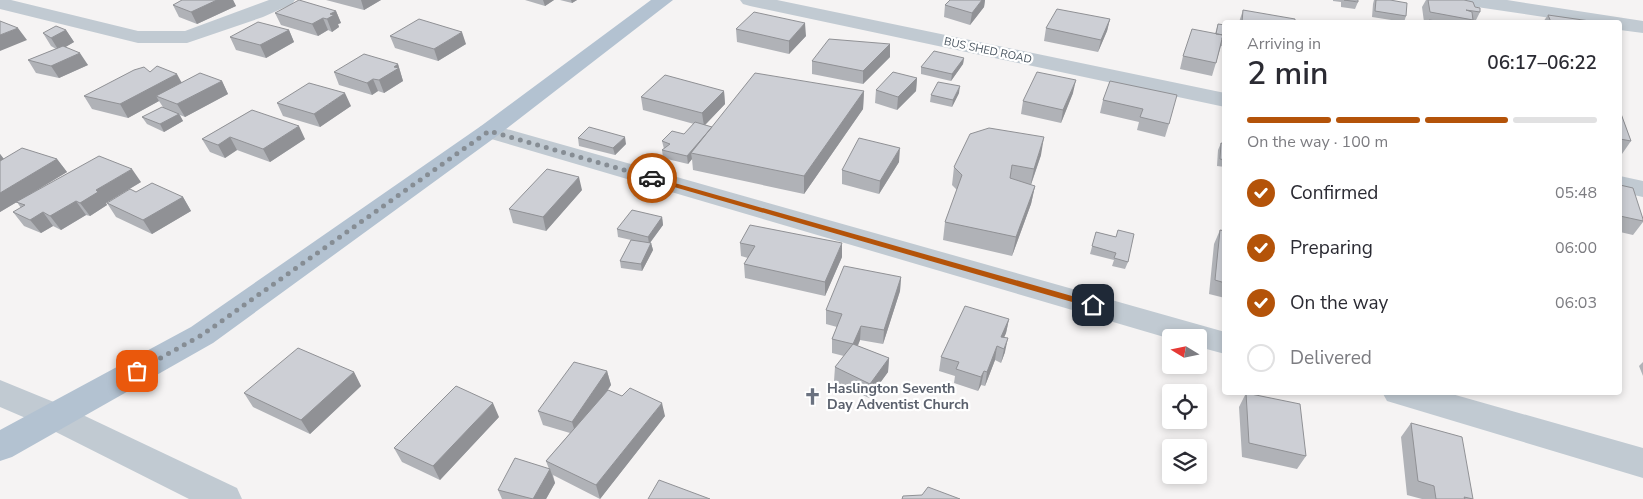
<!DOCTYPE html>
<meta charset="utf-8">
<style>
body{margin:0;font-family:"Nunito Sans",sans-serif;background:#f7f7f7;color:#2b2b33;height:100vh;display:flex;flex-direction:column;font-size:19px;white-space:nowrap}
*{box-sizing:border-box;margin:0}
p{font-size:16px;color:#7c7c81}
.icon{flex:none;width:28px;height:28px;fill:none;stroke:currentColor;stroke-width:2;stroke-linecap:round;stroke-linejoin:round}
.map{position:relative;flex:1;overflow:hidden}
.panel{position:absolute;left:1222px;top:20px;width:400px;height:375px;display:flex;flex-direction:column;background:#fff;border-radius:5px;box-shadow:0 2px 8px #0003}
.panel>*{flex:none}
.needle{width:32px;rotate:280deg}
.buttons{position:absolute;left:1162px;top:329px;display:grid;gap:10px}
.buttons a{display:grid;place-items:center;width:45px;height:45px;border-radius:5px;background:#fff;box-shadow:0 2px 8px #0003;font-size:25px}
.pin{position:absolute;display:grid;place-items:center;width:42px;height:42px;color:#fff;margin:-21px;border-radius:10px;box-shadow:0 2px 8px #0006}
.courier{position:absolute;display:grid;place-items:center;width:50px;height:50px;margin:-25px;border:4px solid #b45309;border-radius:50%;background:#fff;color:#222;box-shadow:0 1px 6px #0007}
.headline em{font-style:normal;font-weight:600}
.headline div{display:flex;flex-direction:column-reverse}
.headline{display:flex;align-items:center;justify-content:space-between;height:85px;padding:0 25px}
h1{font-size:32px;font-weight:600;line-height:38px}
.bar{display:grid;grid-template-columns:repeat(4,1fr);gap:8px 5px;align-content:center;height:60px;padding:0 25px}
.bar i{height:6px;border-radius:4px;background:#e1e1e2}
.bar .on{background:#b45309}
.bar p{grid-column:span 4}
ol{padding:0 25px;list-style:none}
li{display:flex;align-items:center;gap:15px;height:55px}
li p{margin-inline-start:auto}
li .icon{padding:5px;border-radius:50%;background:#b45309;color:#fff;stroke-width:4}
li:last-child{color:#7c7c81}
li i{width:28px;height:28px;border:2px solid #e1e1e2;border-radius:50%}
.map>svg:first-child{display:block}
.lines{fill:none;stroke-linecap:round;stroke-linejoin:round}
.minor{fill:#c1cad2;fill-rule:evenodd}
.primary{fill:#b3c2d1;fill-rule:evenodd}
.wall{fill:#b0b2b7}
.shaded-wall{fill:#909195}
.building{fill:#cdcfd5;stroke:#909195}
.route{fill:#b45309}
.done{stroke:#868d94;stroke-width:5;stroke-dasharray:0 9}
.labels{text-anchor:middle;stroke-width:4.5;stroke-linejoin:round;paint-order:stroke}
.far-street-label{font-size:11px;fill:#4a5661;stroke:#fff}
.worship-label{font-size:14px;font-weight:bold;fill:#5b616d;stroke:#fff;text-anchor:start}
</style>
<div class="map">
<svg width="1643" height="499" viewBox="0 0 1643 499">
<rect width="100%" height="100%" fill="#f5f3f3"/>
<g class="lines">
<path class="minor" d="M0,0H11L138,31H185L269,0H295L292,4L263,17L187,43H138L0,9Z
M740,0H777L1225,93V107L750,6L743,4Z
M1460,0H1507L1643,21V33L1620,30V22H1577L1470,6L1463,4Z
M489,124L1225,332V354L1199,347V338L1171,339L481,136L477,131L481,126Z
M1620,176L1643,181V197L1620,192Z
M0,380L66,407L237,488L242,499H189L42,425L0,407Z
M1382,392H1445L1643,448V478L1387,401Z"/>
<path class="primary" d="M651,0H673L497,136L213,343L12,457L0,461V430L191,327L481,126Z"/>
</g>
<path class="wall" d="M182,0H233L236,6L197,24L179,17L173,5Z
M326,0H381L364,10Z
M525,0H554L545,6Z
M560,0H577L572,3Z
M950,0H985L984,7L970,25L944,17L945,5Z
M1333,0H1358V2L1355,9L1341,7V2L1333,1Z
M1374,0H1390L1406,16L1404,22L1372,17L1373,4Z
M1426,0H1464L1480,12L1475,22H1424L1422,7Z
M1243,10L1295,22H1239Z
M336,11L341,23L338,24L339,27L332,32L328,30L318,36L281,25L275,13Z
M1548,15L1590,22H1543Z
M1110,19L1107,31L1098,52L1044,41L1046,28Z
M1218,24L1225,25V47L1221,46L1212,76L1180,69L1183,56L1215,34Z
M736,29L806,36L789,54L737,42Z
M66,30L74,42L65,47L88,65L59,78L36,73L28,60L56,49L51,46L43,33Z
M289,30L294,42L266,58L236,50L230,37Z
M390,36L466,44L438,61L395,48Z
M890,57L863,84L812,74V61Z
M964,58L963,64L951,81L921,74V67Z
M398,64L403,81L384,93L378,91L372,95L339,85L334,72Z
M150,72L182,82L222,81L228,94L185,117L180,115L183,121L164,132L147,124L142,117L163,107L159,101L128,118L92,109L84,96Z
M917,78L916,91L897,110L875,103L876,90Z
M1110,81L1169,124L1165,137L1137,130L1139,122L1100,113L1103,100Z
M724,91L725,104L705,125L712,127L864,91L863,109L804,194L693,170L692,159L688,164L663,158L662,150L664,149L662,141L684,134L694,124L643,110L641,97Z
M959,93L952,107L930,102L931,95Z
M1073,93L1061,123L1021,114L1023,101Z
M277,103L351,106L320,127L283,116Z
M252,110L305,139L270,162L237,150L225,158L210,152L202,139Z
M1620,111L1631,141L1622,154H1620Z
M578,138L626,144L615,155L579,146Z
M1221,143L1225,144V167L1217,166L1218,150Z
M0,154L4,159H57L67,172L31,194L141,182L106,203L107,205L90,216L86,215L61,230L53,226L41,233L24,226L13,212L21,208L17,202L0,212Z
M1041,155L1031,185L1035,186L1031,204L1012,256L943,240L945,222L957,190L952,185L954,167Z
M899,162L879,194L842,184V170Z
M1620,185L1643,219V222L1633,235L1620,232Z
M582,190L546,231L513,223L509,209Z
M136,192L183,197L191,211L152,234L116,217L107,203Z
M662,217L663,225L650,243H651L653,250L642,271L621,268L620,261L631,240L618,237L617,229Z
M1220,230L1225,231V298L1209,294L1214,244Z
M1096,232L1116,237L1128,262L1125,269L1112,266L1114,260L1090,254Z
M740,243L842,257L825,296L745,278L744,264L748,258L741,256Z
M901,277L900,291L883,344L860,340L858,346L889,358L888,372L869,398L834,381L835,367L844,356L832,353V339L837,327L826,324V310Z
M1009,319L1006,333L1004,337L1005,352L1001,363L995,360L985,386L981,385L978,391L954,383L955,376L939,371L941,357Z
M1643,362V376L1639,366Z
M607,371L611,385L606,393L665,416L600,499L553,475L555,483L546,499H502L498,490L549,469L546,461L570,433L543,425L538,411Z
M354,372L361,386L310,434L253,407L244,393Z
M1246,393L1306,456L1297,469L1242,457L1239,407Z
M499,417L440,480L402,462L394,448Z
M1411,423L1473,499H1422L1407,495L1401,437Z"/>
<path class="shaded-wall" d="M217,0H233L236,6L197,24L191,12Z
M361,0H381L364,10Z
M543,0H554L545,6Z
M571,0H577L572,3Z
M982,0H985L984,7L970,25L972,13Z
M336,11L341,23L338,24L339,27L332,32L327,19L330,14Z
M323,18L328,30L318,36L312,24Z
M1110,19L1107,31L1098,52L1101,40Z
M805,23L806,36L789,54V41Z
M18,28L27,40L0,51V35Z
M66,30L74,42L59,51L51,38Z
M289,30L294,42L266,58L260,45Z
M462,32L466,44L438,61L434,49Z
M890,44V57L863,84V71Z
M80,53L88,65L59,78L51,66Z
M964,58L963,64L951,81L952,74Z
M398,64L403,81L384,93L379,80L394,67Z
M177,74L184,87L156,96L159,101L128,118L120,104Z
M917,78L916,91L897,110L898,97Z
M373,79L378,91L372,95L367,83Z
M1076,80L1073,93L1061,123L1063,110Z
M222,81L228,94L185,117L177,104Z
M960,86L959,93L952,107L953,100Z
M724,91L725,104L704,126L702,113Z
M864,91L863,109L804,194V176Z
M345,93L351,106L320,127L314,114Z
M179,114L183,121L164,132L160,124Z
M299,126L305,139L270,162L263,149Z
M712,127L691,153L692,159L688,164L687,156Z
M230,137L237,150L225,158L218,145Z
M625,137L626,144L615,155L613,148Z
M1044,137L1041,155L1030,187L1034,169Z
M900,148L899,162L879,194L880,181Z
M0,154L10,167L0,172Z
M57,159L67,172L0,212V193Z
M132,169L141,182L106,203L107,205L90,216L80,203L96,190Z
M579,177L582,190L546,231L543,217Z
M1035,186L1031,204L1012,256L1016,237Z
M183,197L191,211L152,234L143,220Z
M76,201L86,215L61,230L50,216Z
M43,212L53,226L41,233L30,220Z
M662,217L663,225L649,244L648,237Z
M651,243L653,250L642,271L641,264Z
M842,243V257L825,296V282Z
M901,277L900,291L883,344L884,330Z
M1009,319L1006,333L1000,347L1001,337Z
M861,326L860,340L852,358L853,344Z
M1008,338L1005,352L1001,363L1004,349Z
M997,346L995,360L985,386L987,372Z
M889,358L888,372L869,398L870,384Z
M607,371L611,385L576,435L572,422Z
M984,371L981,385L978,391L981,377Z
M354,372L361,386L310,434L301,420Z
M493,403L499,417L440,480L433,466Z
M662,403L665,416L600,499L596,485Z
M550,469L555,483L546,499H533Z"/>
<path class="building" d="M182,0H217L191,12L173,5Z
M299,0L336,11L330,14L334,15L327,19L323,18L312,24L275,13Z
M950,0H982L972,13L945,5Z
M1344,0H1358V2Z
M1376,0H1390L1407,3L1406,16L1375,11Z
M1428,0H1464L1473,2L1475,7L1480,8V12L1466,10L1472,12L1473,20L1430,12Z
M1057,9L1110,19L1101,40L1046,28Z
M1243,10L1295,19V22H1242Z
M754,12L805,23L789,41L736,29Z
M1548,15L1590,21V22H1551Z
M419,19L462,32L434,49L390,36Z
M1429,20L1445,22H1430Z
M0,21L18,28L0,35Z
M258,22L289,30L260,45L230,37Z
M1218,24L1225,25V40L1222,39L1223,35L1216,34Z
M56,26L66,30L51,38L43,33Z
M1192,29L1223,35L1216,63L1183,56Z
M829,39L890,44L863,71L812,61Z
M63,46L80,53L51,66L28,60Z
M934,51L964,58L952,74L921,67Z
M364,54L398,64L394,67L399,68L379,80L373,79L367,83L334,72Z
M157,66L177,74L120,104L84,96L134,70L144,67L150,72Z
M893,72L917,78L898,97L876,90Z
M1037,72L1076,80L1063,110L1023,101Z
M200,73L222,81L177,104L156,96Z
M755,73L864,91L804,176L691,153Z
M665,75L724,91L702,113L641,97Z
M1110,81L1177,95L1169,124L1140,117L1143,109L1103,100Z
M938,82L960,86L953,100L931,95Z
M309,83L345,93L314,114L277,103Z
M162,107L179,114L160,124L142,117Z
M252,110L299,126L263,149L230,137L218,145L202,139Z
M1620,111L1631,141L1620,139Z
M695,122L712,127L687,156L662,150L670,144L662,141L672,131L684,134Z
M589,127L625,137L613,148L578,138Z
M989,128L1044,137L1034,169L1012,165L1010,178L1035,186L1016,237L945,222L962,175L954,167L970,134Z
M859,138L900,148L880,181L842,170Z
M1221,143L1225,144V160L1220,159Z
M22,148L57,159L0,193V161Z
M99,156L132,169L96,190L98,192L80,203L76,201L50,216L43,212L30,220L13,212L25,205L16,202Z
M547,169L579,177L543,217L509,209Z
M152,183L183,197L143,220L107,203L130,189L136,192Z
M1620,185L1633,188L1643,219V221L1620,216Z
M632,210L662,217L648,237L617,229Z
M750,225L842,243L825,282L744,264L755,246L740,243Z
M1118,230L1134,234L1128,262L1114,258L1116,253L1092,246L1096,232L1116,237Z
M1220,230L1225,231V283L1215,280Z
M631,240L651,243L641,264L620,261Z
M844,266L901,277L884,330L861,326L853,344L889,358L870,384L835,367L853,344L832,339L842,314L826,310Z
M965,306L1009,319L1001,337L1008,338L1004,349L997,346L987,372L984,371L981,377L956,369L959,362L941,357Z
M298,348L354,372L301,420L244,393Z
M574,362L607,371L572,422L538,411Z
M456,386L493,403L433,466L394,448Z
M630,388L662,403L596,485L546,461L608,390L622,396Z
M1246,393L1300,404L1306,456L1249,443Z
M1411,423L1462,437L1473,499L1464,497L1465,499H1436L1434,486L1418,481Z
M515,458L550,469L533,499L498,490Z
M659,480L710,499H648Z
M928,487L960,499H902L903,496L922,495Z"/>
<path class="route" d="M650,176L1093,302L1097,305L1093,308L650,180Z"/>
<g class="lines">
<path class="done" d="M137,371L202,335L489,131L652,178"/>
</g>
<defs>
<symbol id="church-bare" viewBox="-9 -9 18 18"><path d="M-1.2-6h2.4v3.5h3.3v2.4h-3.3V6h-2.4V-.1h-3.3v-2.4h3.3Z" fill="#6b7280" stroke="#fff" stroke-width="2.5" paint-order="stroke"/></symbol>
</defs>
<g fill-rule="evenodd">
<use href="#church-bare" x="800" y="384" width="25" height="25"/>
</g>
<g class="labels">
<g class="far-street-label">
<text transform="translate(988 50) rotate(12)" y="4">BUS SHED ROAD</text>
</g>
<g class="worship-label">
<text x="827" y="393">Haslington Seventh<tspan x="827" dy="16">Day Adventist Church</tspan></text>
</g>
</g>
</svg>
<div class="buttons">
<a><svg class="needle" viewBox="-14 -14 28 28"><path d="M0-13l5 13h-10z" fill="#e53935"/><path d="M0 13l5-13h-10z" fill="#7c7c81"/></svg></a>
<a><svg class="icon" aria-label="locate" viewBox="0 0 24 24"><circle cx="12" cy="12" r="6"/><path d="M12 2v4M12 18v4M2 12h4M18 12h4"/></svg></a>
<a><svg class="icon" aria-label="layers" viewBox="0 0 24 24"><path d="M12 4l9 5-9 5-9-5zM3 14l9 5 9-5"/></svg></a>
</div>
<div class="pin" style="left:137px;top:371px;background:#ea580c"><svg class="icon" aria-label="bag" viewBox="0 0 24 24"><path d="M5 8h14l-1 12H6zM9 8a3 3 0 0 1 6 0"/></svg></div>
<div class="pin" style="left:1093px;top:305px;background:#1f2937"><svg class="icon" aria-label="home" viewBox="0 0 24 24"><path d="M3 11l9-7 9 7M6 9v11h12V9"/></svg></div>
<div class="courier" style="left:652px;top:178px"><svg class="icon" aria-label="car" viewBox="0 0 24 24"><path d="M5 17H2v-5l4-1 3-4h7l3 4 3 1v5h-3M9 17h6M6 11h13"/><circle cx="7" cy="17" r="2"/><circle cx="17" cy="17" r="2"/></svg></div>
<section class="panel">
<div class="headline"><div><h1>2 min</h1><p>Arriving in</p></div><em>06:17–06:22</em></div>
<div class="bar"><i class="on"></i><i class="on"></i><i class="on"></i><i></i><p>On the way · 100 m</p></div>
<ol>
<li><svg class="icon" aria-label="check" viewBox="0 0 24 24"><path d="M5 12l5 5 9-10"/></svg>Confirmed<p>05:48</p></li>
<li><svg class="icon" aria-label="check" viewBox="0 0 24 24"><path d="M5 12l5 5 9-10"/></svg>Preparing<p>06:00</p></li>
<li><svg class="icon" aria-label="check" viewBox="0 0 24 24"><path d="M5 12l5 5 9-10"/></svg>On the way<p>06:03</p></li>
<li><i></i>Delivered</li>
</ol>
</section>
</div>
